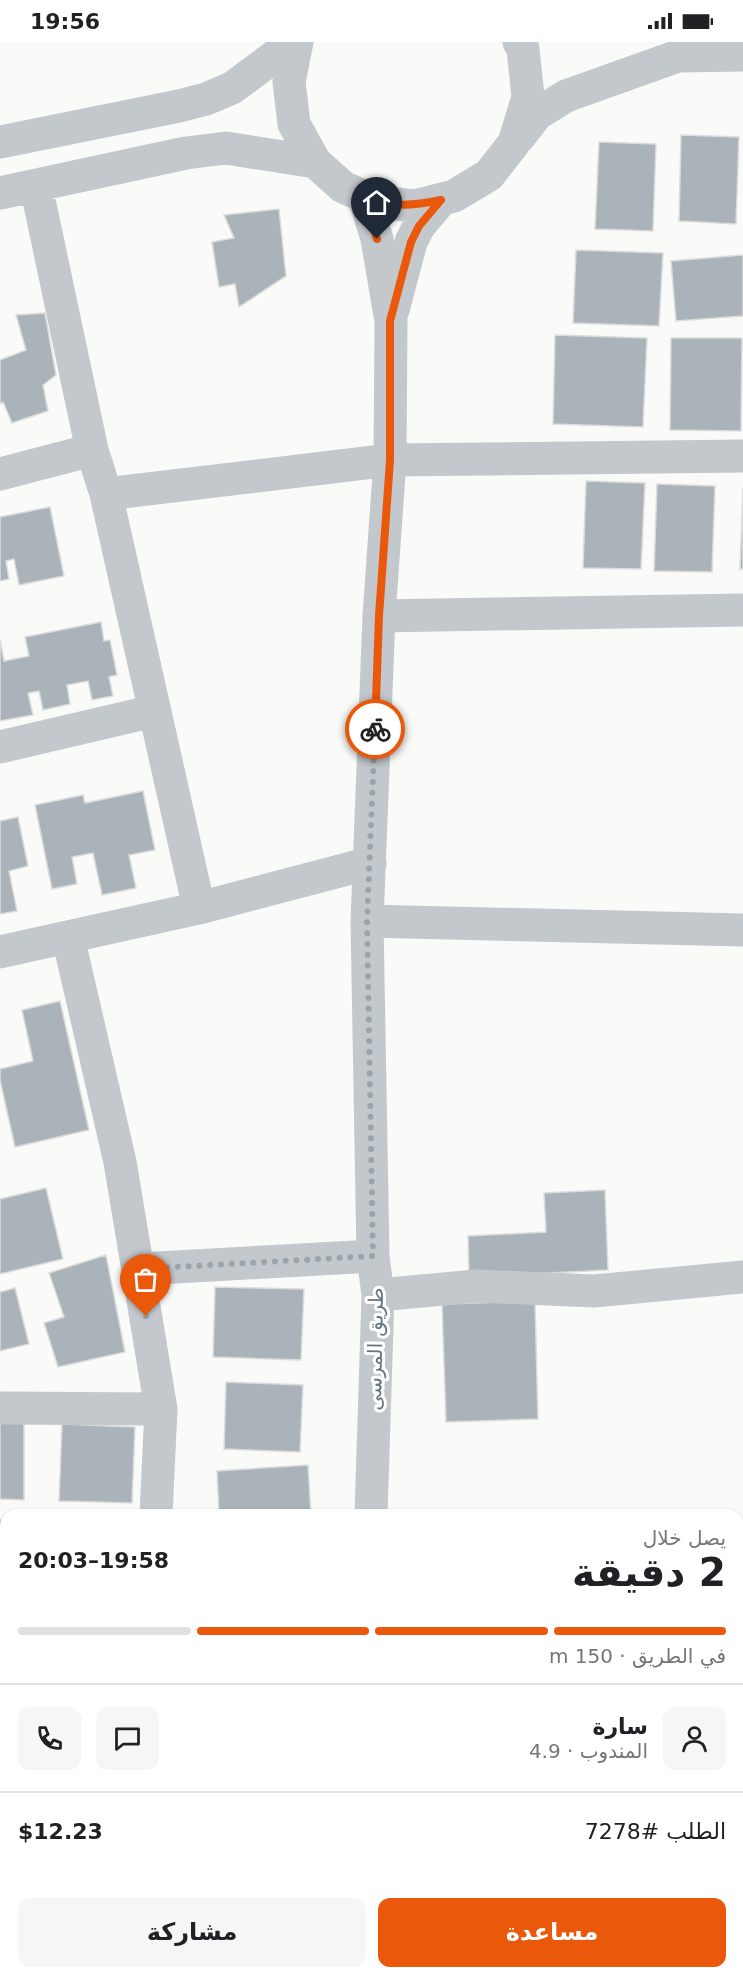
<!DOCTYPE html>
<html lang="ar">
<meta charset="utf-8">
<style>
body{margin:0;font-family:"DejaVu Sans",Vazirmatn,sans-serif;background:#f6f6f6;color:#202124;direction:rtl;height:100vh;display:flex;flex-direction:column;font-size:22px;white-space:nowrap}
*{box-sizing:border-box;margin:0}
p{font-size:20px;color:#757577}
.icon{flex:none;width:33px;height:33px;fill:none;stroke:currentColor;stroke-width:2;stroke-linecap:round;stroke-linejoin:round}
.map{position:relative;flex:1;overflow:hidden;direction:ltr}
.drawer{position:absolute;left:0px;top:1467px;width:744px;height:470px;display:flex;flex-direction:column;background:#fff;border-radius:18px 18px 0 0;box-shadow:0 2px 4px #0004;direction:rtl}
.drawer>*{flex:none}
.pin{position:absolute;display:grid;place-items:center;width:51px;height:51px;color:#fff;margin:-62px -26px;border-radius:50% 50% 50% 0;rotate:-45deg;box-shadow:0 0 6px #0007}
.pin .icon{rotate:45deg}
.courier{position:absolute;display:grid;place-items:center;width:60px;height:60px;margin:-30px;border:4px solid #ea580c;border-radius:50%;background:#fff;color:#222;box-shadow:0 2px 8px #0007}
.overview em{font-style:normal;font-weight:600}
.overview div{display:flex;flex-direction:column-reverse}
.overview{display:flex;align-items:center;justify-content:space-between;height:102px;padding:0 18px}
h1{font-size:39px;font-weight:600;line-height:45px}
.bar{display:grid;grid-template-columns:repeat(4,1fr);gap:9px 6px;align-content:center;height:72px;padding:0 18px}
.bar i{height:8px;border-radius:4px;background:#e0e0e0}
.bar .active{background:#ea580c}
.bar p{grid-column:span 4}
.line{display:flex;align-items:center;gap:15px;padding:0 18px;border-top:2px solid #e0e0e0}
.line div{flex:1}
.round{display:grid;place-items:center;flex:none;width:63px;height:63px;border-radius:12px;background:#f6f6f6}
.action{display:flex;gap:12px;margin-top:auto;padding:12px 18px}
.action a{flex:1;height:69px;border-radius:12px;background:#ea580c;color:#fff;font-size:24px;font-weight:600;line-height:69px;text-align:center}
.action a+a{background:#f6f6f6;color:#202124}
.status{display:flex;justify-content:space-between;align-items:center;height:42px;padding:0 30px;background:#fff;direction:ltr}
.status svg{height:16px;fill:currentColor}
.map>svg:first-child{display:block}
.building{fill:#aab3b9;stroke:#dcdcda;stroke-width:1.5}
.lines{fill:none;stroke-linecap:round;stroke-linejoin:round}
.minor{stroke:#c3c8cc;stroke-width:33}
.done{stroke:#99a4ac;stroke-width:6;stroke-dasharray:0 10.8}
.route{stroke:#ea580c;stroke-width:8}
.labels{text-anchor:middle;stroke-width:6;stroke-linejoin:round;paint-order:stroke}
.street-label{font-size:20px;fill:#657683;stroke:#fff}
</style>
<div class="status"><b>19:56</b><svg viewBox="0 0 49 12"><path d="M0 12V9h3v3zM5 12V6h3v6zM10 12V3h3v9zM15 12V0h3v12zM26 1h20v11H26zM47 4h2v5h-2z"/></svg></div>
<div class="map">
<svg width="743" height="1936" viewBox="0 0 743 1936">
<rect width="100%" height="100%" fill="#fafaf8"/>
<path class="building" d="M681,93L739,95L736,182L679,179Z
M599,100L656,102L653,189L595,187Z
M279,167L286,234L239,265L235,242L219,245L212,200L234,196L224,173Z
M576,208L663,211L659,284L573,281Z
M743,213V274L676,279L671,219Z
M45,271L56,333L43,343L48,369L12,381L3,360L0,362V318L26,308L16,273Z
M555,293L647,296L643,385L553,382Z
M671,296H742L741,389L670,388Z
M586,439L645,441L641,527L583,526Z
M657,442L715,444L712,530L654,529Z
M743,446V527H740Z
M50,465L64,534L19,543L14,517L6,519L9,537L0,539V475Z
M101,580L104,599L110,598L117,633L109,635L113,654L92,658L88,639L67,643L70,662L43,668L39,649L28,651L33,673L0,679V597L4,619L29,614L25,595Z
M143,749L155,808L129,813L136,846L102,853L93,811L72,815L77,842L52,847L35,763L83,753L85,761Z
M18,775L28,824L9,829L17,869L0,872V779Z
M60,959L89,1088L15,1105L0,1038V1027L33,1019L22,968Z
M46,1146L63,1217L0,1232V1157Z
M605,1148L608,1228L469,1235L468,1194L546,1190L544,1151Z
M106,1213L125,1310L58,1325L44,1281L64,1275L49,1231Z
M215,1245L304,1247L301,1318L213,1315Z
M15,1246L29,1302L0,1309V1250Z
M535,1259L538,1377L446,1380L442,1262Z
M226,1340L303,1343L300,1410L224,1407Z
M0,1375H24V1458L0,1457Z
M62,1382L135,1385L132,1461L59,1459Z
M308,1423L311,1473H219L217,1429Z
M0,1478H6V1549L0,1548Z
M0,1563L6,1564V1639L0,1638Z
M738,1586H743V1701H738Z
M0,1650H6V1716H0Z
M0,1728H6V1808H0Z
M6,1898V1930H29V1936H0V1899Z
M41,1930H128L129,1936H42Z
M578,1930H640V1936H578Z
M666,1930H731L730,1936H666Z
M209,1933H296V1936H209Z"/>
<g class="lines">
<path class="minor" d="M297,0L289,40L294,82L315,120L343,145L377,160L415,164L454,154L489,133L514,101L528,55L523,7L519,0
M519,95L537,72L566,54L678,14L743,13
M0,100L179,64L206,57L232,46L294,0
M36,144L92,408L106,452L199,866
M0,151L186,111L226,106L315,120
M362,153L367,164L377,197L391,279L390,418L379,574L367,879L373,1214L378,1253L371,1473
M393,268L411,200L419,184L441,158
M0,432L92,408
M106,452L390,418L743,414
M379,574L743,568
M0,705L154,669
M367,879L743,888
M68,895L120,1120L161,1367L156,1473
M0,910L199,866L370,821
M139,1227L373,1214
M378,1253L476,1244L594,1249L743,1235
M0,1366L161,1367
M738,1536H743
M0,1861H6
M738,1876H743
M173,1936V1930
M360,1936V1930"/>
</g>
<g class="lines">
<path class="done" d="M146,1274L139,1227L373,1214L367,879L375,687"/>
<path class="route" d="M375,687L379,574L390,418V279L411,200L419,184L441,158C412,164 389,166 362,153L367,164L377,197"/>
</g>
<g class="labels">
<g class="street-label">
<text transform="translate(375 1307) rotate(-89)" y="7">طريق المرسى</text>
</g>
</g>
</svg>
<div class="pin" style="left:146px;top:1274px;background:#ea580c"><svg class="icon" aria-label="bag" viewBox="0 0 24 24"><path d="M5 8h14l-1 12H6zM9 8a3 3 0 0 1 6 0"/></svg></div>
<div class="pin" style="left:377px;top:197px;background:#1f2937"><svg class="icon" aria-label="home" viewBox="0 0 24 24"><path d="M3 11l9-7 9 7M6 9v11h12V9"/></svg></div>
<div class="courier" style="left:375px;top:687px"><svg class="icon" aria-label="bike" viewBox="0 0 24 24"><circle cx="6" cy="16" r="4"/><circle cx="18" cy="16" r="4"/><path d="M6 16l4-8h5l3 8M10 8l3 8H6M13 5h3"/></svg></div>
<section class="drawer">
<div class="overview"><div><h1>2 دقيقة</h1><p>يصل خلال</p></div><em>19:58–20:03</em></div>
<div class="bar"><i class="active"></i><i class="active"></i><i class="active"></i><i></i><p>في الطريق · 150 m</p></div>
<div class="line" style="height:108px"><a class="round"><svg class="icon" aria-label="person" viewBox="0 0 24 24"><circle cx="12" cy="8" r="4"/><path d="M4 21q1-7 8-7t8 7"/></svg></a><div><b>سارة</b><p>المندوب · 4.9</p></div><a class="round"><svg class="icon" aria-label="chat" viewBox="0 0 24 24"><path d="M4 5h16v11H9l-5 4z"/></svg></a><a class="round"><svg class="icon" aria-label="phone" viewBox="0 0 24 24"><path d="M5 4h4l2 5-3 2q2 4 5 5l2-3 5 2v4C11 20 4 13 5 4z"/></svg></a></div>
<div class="line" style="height:78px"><div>الطلب #7278</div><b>$12.23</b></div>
<div class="action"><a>مساعدة</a><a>مشاركة</a></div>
</section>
</div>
